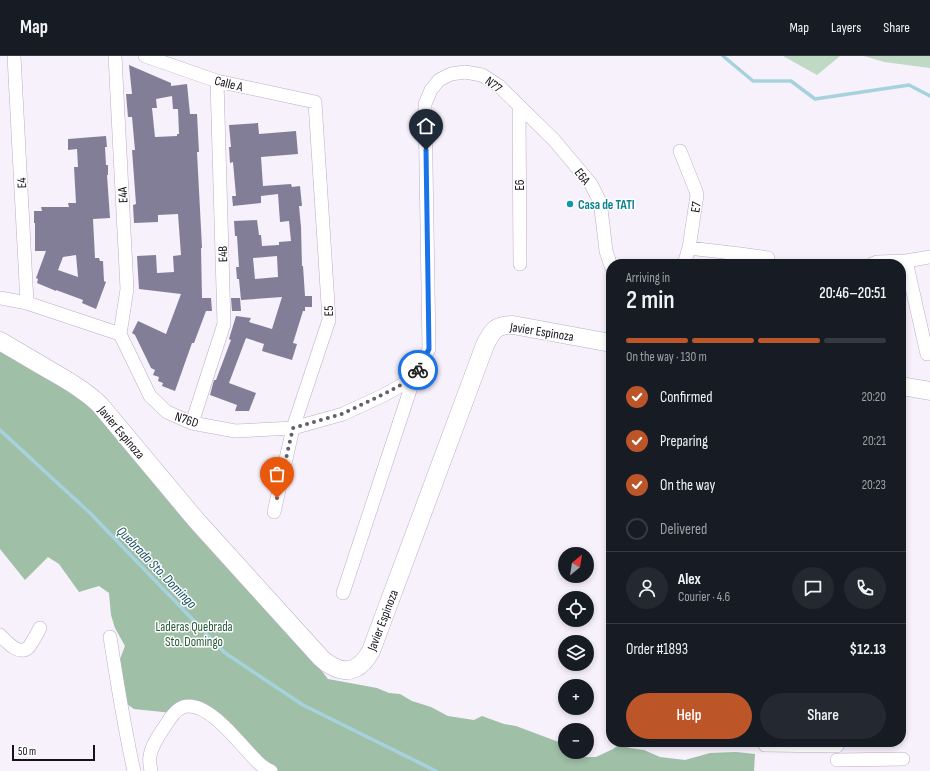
<!DOCTYPE html>
<meta charset="utf-8">
<style>
body{margin:0;font-family:"Sofia Sans Condensed",sans-serif;background:#242831;color:#f1f3f6;height:100vh;display:flex;flex-direction:column;font-size:15px;white-space:nowrap}
*{box-sizing:border-box;margin:0}
p{font-size:13px;color:#9ea1a6}
.icon{flex:none;width:22px;height:22px;fill:none;stroke:currentColor;stroke-width:2;stroke-linecap:round;stroke-linejoin:round}
.map{position:relative;flex:1;overflow:hidden}
.details{position:absolute;left:606px;top:203px;width:300px;height:488px;display:flex;flex-direction:column;background:#171b24;border-radius:16px;box-shadow:0 2px 6px #0003}
.details>*{flex:none}
.needle{width:26px;rotate:30deg}
.buttons{position:absolute;left:558px;top:491px;display:grid;gap:8px}
.buttons a{display:grid;place-items:center;width:36px;height:36px;border-radius:50%;background:#171b24;box-shadow:0 2px 6px #0003;font-size:20px}
.scale{position:absolute;left:12px;bottom:10px;width:83px;box-sizing:border-box;padding-left:4px;border:2px solid #16111a;border-top:0;font-size:11px;line-height:14px;white-space:nowrap;color:#16111a;-webkit-text-stroke:3px #fff;paint-order:stroke}
.pin{position:absolute;display:grid;place-items:center;width:34px;height:34px;color:#fff;margin:-41px -17px;border-radius:50% 50% 50% 0;rotate:-45deg;box-shadow:0 0 4px #0007}
.pin .icon{rotate:45deg}
.courier{position:absolute;display:grid;place-items:center;width:40px;height:40px;margin:-20px;border:3px solid #1a73e8;border-radius:50%;background:#fff;color:#222;box-shadow:0 1px 5px #0007}
.overview em{font-style:normal;font-weight:600}
.overview div{display:flex;flex-direction:column-reverse}
.overview{display:flex;align-items:center;justify-content:space-between;height:68px;padding:0 20px}
h1{font-size:26px;font-weight:600;line-height:30px}
.bar{display:grid;grid-template-columns:repeat(4,1fr);gap:6px 4px;align-content:center;height:48px;padding:0 20px}
.bar i{height:5px;border-radius:3px;background:#363941}
.bar .selected{background:#bc5629}
.bar p{grid-column:span 4}
.line{display:flex;align-items:center;gap:10px;padding:0 20px;border-top:1px solid #363941}
.line div{flex:1}
.round{display:grid;place-items:center;flex:none;width:42px;height:42px;border-radius:21px;background:#242831}
ol{padding:0 20px;list-style:none}
li{display:flex;align-items:center;gap:12px;height:44px}
li p{margin-inline-start:auto}
li .icon{padding:4px;border-radius:50%;background:#bc5629;color:#fff;stroke-width:4}
li:last-child{color:#9ea1a6}
li i{width:22px;height:22px;border:2px solid #363941;border-radius:50%}
.action{display:flex;gap:8px;margin-top:auto;padding:8px 20px}
.action a{flex:1;height:46px;border-radius:24px;background:#bc5629;color:#fff;font-size:16px;font-weight:600;line-height:46px;text-align:center}
.action a+a{background:#242831;color:#f1f3f6}
header{display:flex;align-items:center;gap:24px;box-sizing:border-box;height:56px;padding:0 20px;background:#171b24;border-bottom:1px solid #363941}
header strong{font-size:19px}
nav{display:flex;gap:22px;margin-inline-start:auto;font-size:14px}
.map>svg:first-child{display:block}
.green{fill:#bfd9c5}
.forest{fill:#9fbfa7}
.lines{fill:none;stroke-linecap:round;stroke-linejoin:round}
.stream{stroke:#a6d2de;stroke-width:3.5}
.building{fill:#827e98;fill-rule:evenodd}
.street-casing{stroke:#bbadc6;stroke-width:14}
.secondary-casing{stroke:#bbadc6;stroke-width:19}
.street{stroke:#fff;stroke-width:13}
.secondary{stroke:#fff;stroke-width:18}
.done{stroke:#655f69;stroke-width:4;stroke-dasharray:0 7.2}
.route{stroke:#1a73e8;stroke-width:5}
.culture-dot{fill:#0f9aa8;stroke:#fff;stroke-width:1.5}
.labels{text-anchor:middle;stroke-width:3;stroke-linejoin:round;paint-order:stroke}
.street-label{font-size:13px;fill:#16111a;stroke:#fff}
.culture-label{font-size:13px;font-weight:bold;fill:#0d838f;stroke:#fff;text-anchor:start}
.park-label{font-size:13px;fill:#255836;stroke:#fff}
.water-label{font-size:14px;font-style:italic;fill:#14505e;stroke:#fff}
</style>
<header>
<strong>Map</strong>
<nav><a>Map</a><a>Layers</a><a>Share</a></nav>
</header>
<div class="map">
<svg width="930" height="715" viewBox="0 0 930 715">
<rect width="100%" height="100%" fill="#f7f1fc"/>
<path class="green" d="M783,0H840L817,19Z
M864,0H930V12L884,6Z"/>
<path class="forest" d="M0,294L84,342L318,610L328,623L377,632L389,637L400,638L412,645L431,651L448,660L474,664L482,660L504,668L516,670L556,685L565,687V696H577L582,701H596L613,693L620,688L630,692L644,694L660,701L685,704L710,697L736,696L755,698L754,715H266L194,649L172,657L134,653L124,646L117,611L125,590L115,572L111,559L109,537L99,530L79,536L59,508L48,501L25,524L0,493Z"/>
<g class="lines">
<path class="stream" d="M723,0L753,25H791L815,43L909,29L930,40
M0,374L90,457L225,597L303,649L436,715"/>
</g>
<path class="building" d="M129,9L171,27V30L187,28L190,58H197L199,96H197L202,192H201L202,242H211L212,255H206L194,287H192L175,335L162,330L163,327L158,325L159,321L153,319L155,314L151,312L135,279L132,277L138,265L166,278L181,238L139,233L137,200L156,199L157,217L174,216L173,200L181,199L178,158L158,159V166L134,167L133,149L136,148L132,94H135L132,61H128L126,38H132ZM172,40L173,53H178L179,78H177V80L155,81L152,52H157L156,43Z
M258,67L259,78L296,75L298,98L261,101L263,130L291,128L292,131L300,130L302,150H299L301,171L302,210H303L305,240H312V251H305V255H303L293,287L297,288L292,304L262,295L264,288L246,282L229,327L256,337L249,355H235L237,349L210,339L214,324H216L231,284L229,283L236,260L251,262L249,266L272,273L282,241L241,244L239,223H237L236,211H239L237,180H235L234,165L257,164L259,179H261L262,190L279,189V186L291,185L289,165L280,166L278,138L261,140V147L233,150L232,140H236L233,106L230,107L229,91H231L229,69ZM277,200L278,221L255,223L253,202Z
M106,80L107,91H105L106,109H108V119H107L110,162L93,163L95,202H99L100,205H103L104,225L106,226L96,253L82,247L83,244L56,234V235L37,227L38,223L36,222L46,195H35V167H34V155H42L41,151H69L68,147H76L74,111H78L77,93L68,94V83ZM76,199L78,221L58,214L63,201Z
M231,242H240L241,255H232Z"/>
<g class="lines">
<defs>
<path id="street" d="M14,0L27,247
M115,0L127,233L120,278
M145,0L217,25L315,46L329,264L293,372L274,456
M519,50L520,208
M680,95L696,135L697,139L689,192L684,208
M689,192L740,198L768,202
M906,205L927,298
M872,208L877,206L906,205L930,201
M0,242L27,247L120,278L150,340L167,356L192,367L235,375L293,372L343,358L384,339L414,322
M192,367L224,268L217,25
M343,537L414,322L429,293L425,48L431,34L439,24L451,18L465,16L482,19L499,30L554,84L591,128L600,146L603,169L606,195L611,210
M0,579C6,585 19,601 29,591C33,585 37,578 40,572
M110,581C117,626 124,671 134,715
M765,689L837,690
M837,704L903,703
M151,715C150,710 149,704 150,700C152,687 162,675 169,664C173,658 179,650 188,650C211,649 239,687 254,702C259,708 264,712 271,715"/>
<path id="secondary" d="M0,285C17,295 34,305 51,315C69,325 86,335 100,349L196,464L321,602C324,605 328,608 332,610C350,620 362,611 371,595L485,289C492,275 495,269 513,269L611,287
M901,330L930,335"/>
</defs>
<use href="#street" class="street-casing"/>
<use href="#secondary" class="secondary-casing"/>
<use href="#street" class="street"/>
<use href="#secondary" class="secondary"/>
</g>
<g class="lines">
<path class="done" d="M277,442L293,372L342,358L384,338L414,322L418,314"/>
<path class="route" d="M418,314L429,293L426,94"/>
</g>
<circle class="culture-dot" cx="570" cy="148" r="4"/>
<g class="labels">
<g class="street-label">
<text transform="translate(229 27) rotate(14)" y="5">Calle A</text>
<text transform="translate(494 28) rotate(37)" y="5">N77</text>
<text transform="translate(583 120) rotate(52)" y="5">E6A</text>
<text transform="translate(21 127) rotate(-93)" y="5">E4</text>
<text transform="translate(519 129) rotate(-90)" y="5">E6</text>
<text transform="translate(122 139) rotate(-93)" y="5">E4A</text>
<text transform="translate(695 151) rotate(-82)" y="5">E7</text>
<text transform="translate(222 198) rotate(-92)" y="5">E4B</text>
<text transform="translate(328 255) rotate(-91)" y="5">E5</text>
<text transform="translate(542 275) rotate(9)" y="5">Javier Espinoza</text>
<text transform="translate(187 363) rotate(18)" y="5">N76D</text>
<text transform="translate(122 376) rotate(50)" y="5">Javier Espinoza</text>
<text transform="translate(382 564) rotate(-69)" y="5">Javier Espinoza</text>
</g>
<g class="culture-label">
<text x="578" y="153">Casa de TATI</text>
</g>
<g class="park-label">
<text x="194" y="575">Laderas Quebrada<tspan x="194" dy="15">Sto. Domingo</tspan></text>
</g>
<g class="water-label">
<text transform="translate(157 511) rotate(46)" y="5">Quebrada Sto. Domingo</text>
</g>
</g>
</svg>
<div class="buttons">
<a><svg class="needle" viewBox="-14 -14 28 28"><path d="M0-13l5 13h-10z" fill="#e53935"/><path d="M0 13l5-13h-10z" fill="#9ea1a6"/></svg></a>
<a><svg class="icon" aria-label="locate" viewBox="0 0 24 24"><circle cx="12" cy="12" r="6"/><path d="M12 2v4M12 18v4M2 12h4M18 12h4"/></svg></a>
<a><svg class="icon" aria-label="layers" viewBox="0 0 24 24"><path d="M12 4l9 5-9 5-9-5zM3 14l9 5 9-5"/></svg></a>
<a>+</a>
<a>−</a>
</div>
<div class="scale">50 m</div>
<div class="pin" style="left:277px;top:442px;background:#ea580c"><svg class="icon" aria-label="bag" viewBox="0 0 24 24"><path d="M5 8h14l-1 12H6zM9 8a3 3 0 0 1 6 0"/></svg></div>
<div class="pin" style="left:426px;top:94px;background:#1f2937"><svg class="icon" aria-label="home" viewBox="0 0 24 24"><path d="M3 11l9-7 9 7M6 9v11h12V9"/></svg></div>
<div class="courier" style="left:418px;top:314px"><svg class="icon" aria-label="bike" viewBox="0 0 24 24"><circle cx="6" cy="16" r="4"/><circle cx="18" cy="16" r="4"/><path d="M6 16l4-8h5l3 8M10 8l3 8H6M13 5h3"/></svg></div>
<section class="details">
<div class="overview"><div><h1>2 min</h1><p>Arriving in</p></div><em>20:46–20:51</em></div>
<div class="bar"><i class="selected"></i><i class="selected"></i><i class="selected"></i><i></i><p>On the way · 130 m</p></div>
<ol>
<li><svg class="icon" aria-label="check" viewBox="0 0 24 24"><path d="M5 12l5 5 9-10"/></svg>Confirmed<p>20:20</p></li>
<li><svg class="icon" aria-label="check" viewBox="0 0 24 24"><path d="M5 12l5 5 9-10"/></svg>Preparing<p>20:21</p></li>
<li><svg class="icon" aria-label="check" viewBox="0 0 24 24"><path d="M5 12l5 5 9-10"/></svg>On the way<p>20:23</p></li>
<li><i></i>Delivered</li>
</ol>
<div class="line" style="height:72px"><a class="round"><svg class="icon" aria-label="person" viewBox="0 0 24 24"><circle cx="12" cy="8" r="4"/><path d="M4 21q1-7 8-7t8 7"/></svg></a><div><b>Alex</b><p>Courier · 4.6</p></div><a class="round"><svg class="icon" aria-label="chat" viewBox="0 0 24 24"><path d="M4 5h16v11H9l-5 4z"/></svg></a><a class="round"><svg class="icon" aria-label="phone" viewBox="0 0 24 24"><path d="M5 4h4l2 5-3 2q2 4 5 5l2-3 5 2v4C11 20 4 13 5 4z"/></svg></a></div>
<div class="line" style="height:52px"><div>Order #1893</div><b>$12.13</b></div>
<div class="action"><a>Help</a><a>Share</a></div>
</section>
</div>
